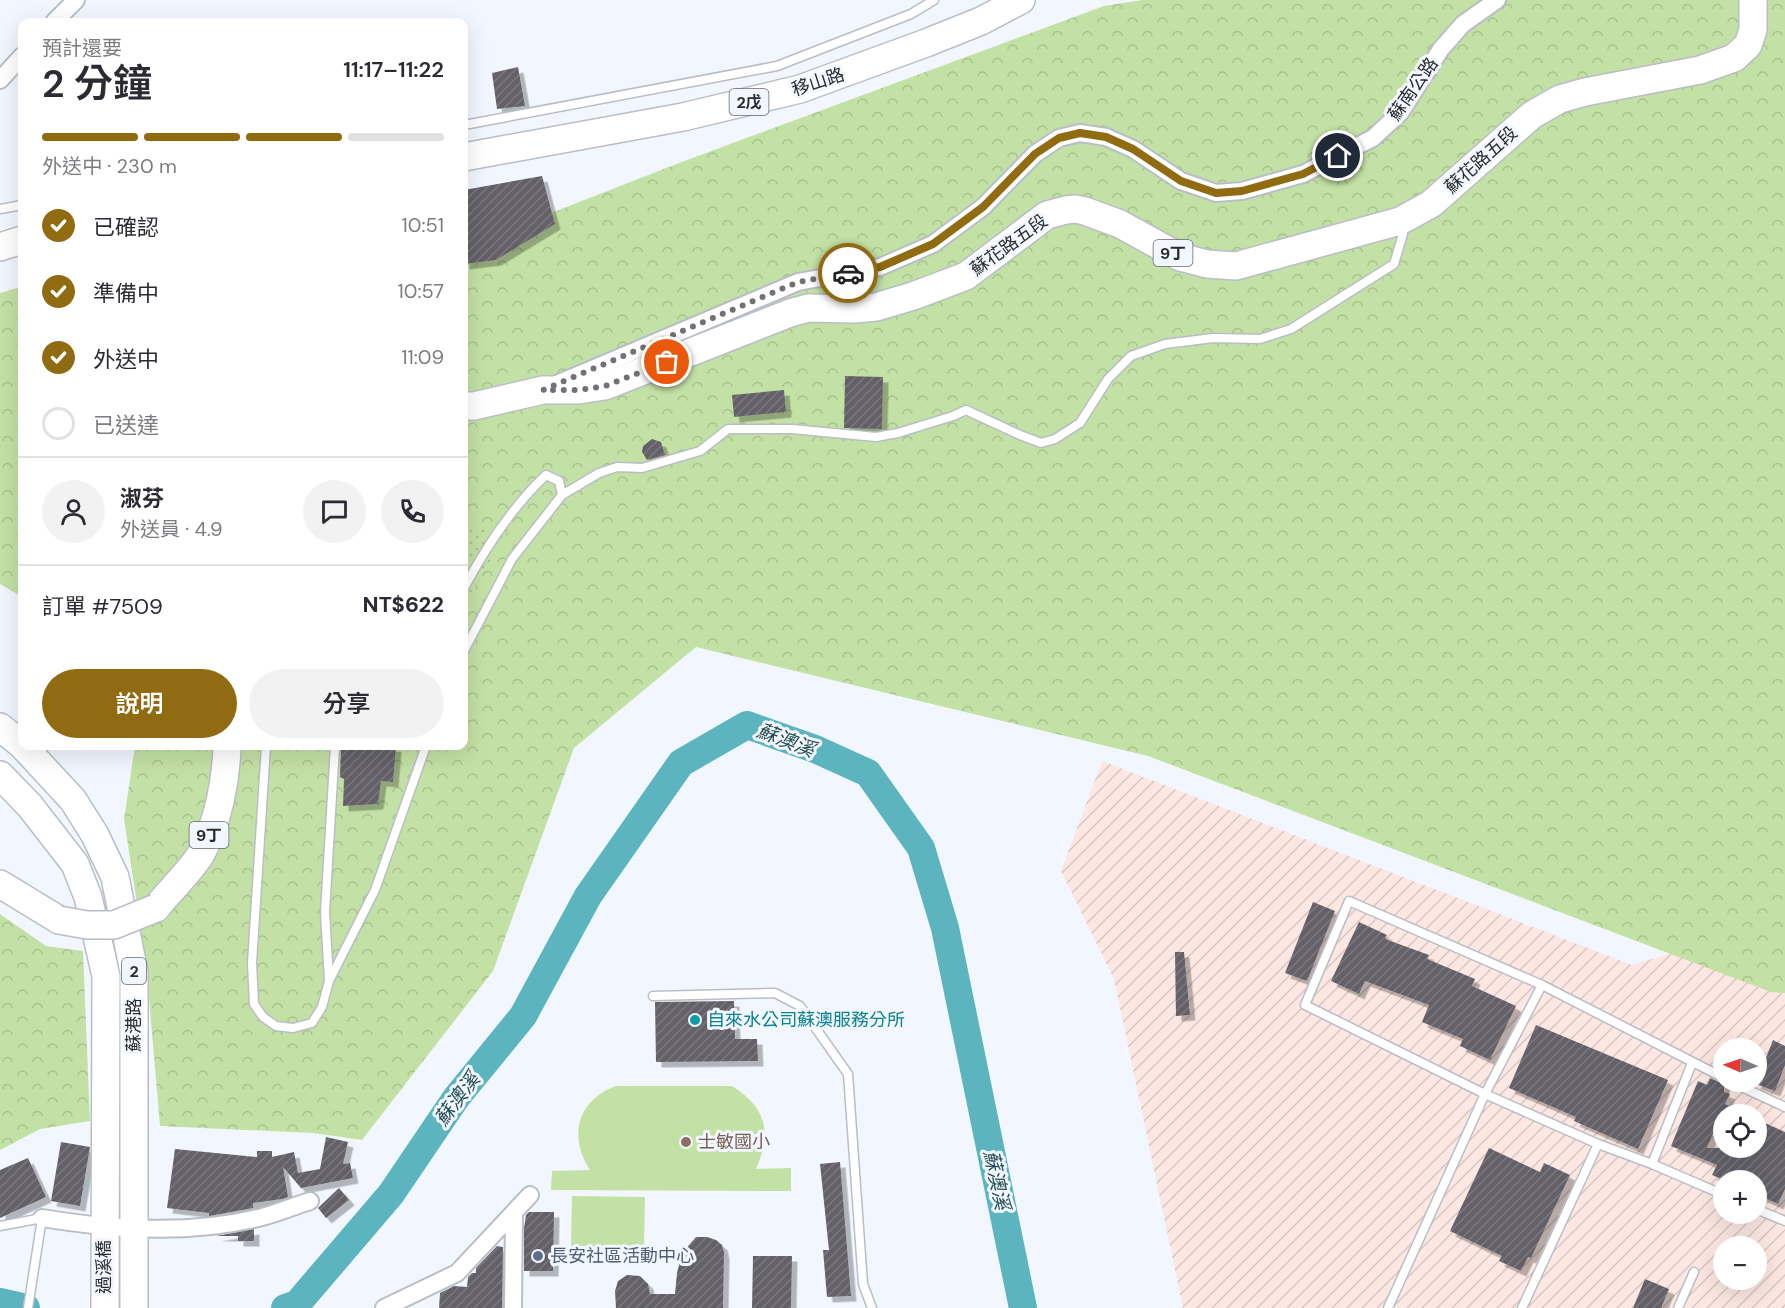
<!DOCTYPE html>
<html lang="zh-TW">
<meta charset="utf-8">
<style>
body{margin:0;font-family:"DM Sans","Noto Sans TC",sans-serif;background:#f2f2f3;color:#2b2b33;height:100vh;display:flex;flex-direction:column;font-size:22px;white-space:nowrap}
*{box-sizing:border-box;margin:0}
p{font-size:20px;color:#7c7c81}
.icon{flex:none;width:33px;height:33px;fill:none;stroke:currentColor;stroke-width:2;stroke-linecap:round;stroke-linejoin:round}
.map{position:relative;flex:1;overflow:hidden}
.side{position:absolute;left:18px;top:18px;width:450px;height:732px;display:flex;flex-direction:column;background:#fff;border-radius:12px;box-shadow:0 6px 24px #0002}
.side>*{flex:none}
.needle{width:39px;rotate:272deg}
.buttons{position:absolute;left:1713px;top:1038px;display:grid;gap:12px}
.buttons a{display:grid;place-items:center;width:54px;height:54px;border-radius:50%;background:#fff;box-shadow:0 6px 24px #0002;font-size:30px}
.pin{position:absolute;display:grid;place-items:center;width:51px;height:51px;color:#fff;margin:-26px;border:3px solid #fff;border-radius:50%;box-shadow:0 2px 6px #0007}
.courier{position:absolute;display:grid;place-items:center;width:60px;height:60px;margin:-30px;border:4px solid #906b11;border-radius:50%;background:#fff;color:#222;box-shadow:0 2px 8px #0007}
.overview em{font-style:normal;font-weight:600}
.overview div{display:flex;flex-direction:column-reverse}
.overview{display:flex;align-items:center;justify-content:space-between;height:102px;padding:0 24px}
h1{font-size:39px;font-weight:600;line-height:45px}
.bar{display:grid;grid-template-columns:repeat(4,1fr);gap:9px 6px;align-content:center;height:72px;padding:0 24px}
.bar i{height:8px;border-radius:4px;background:#e1e1e2}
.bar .selected{background:#906b11}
.bar p{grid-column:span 4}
.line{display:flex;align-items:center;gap:15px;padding:0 24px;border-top:2px solid #e1e1e2}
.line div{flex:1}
.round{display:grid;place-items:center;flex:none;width:63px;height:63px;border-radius:32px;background:#f2f2f3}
ol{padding:0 24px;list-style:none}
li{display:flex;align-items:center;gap:18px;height:66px}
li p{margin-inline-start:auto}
li .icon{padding:6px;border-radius:50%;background:#906b11;color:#fff;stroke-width:4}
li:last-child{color:#7c7c81}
li i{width:33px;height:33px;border:3px solid #e1e1e2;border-radius:50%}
.primary-button{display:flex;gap:12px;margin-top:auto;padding:12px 24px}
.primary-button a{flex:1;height:69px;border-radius:36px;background:#906b11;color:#fff;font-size:24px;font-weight:600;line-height:69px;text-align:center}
.primary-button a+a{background:#f2f2f3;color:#2b2b33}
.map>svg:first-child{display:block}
.industrial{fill:url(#industrial-furrows);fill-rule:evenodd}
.forest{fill:url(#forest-crowns)}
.park{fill:url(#park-dots)}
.garden{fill:#c4e1a5}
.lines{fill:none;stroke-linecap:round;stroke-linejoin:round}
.river{stroke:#5bb4be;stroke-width:28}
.building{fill:url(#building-hatch);filter:url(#shadow)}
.service-casing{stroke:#b9bec6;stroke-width:11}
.minor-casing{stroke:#b9bec6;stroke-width:20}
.primary-casing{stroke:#b9bec6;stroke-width:30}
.service{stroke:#fff;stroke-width:8}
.minor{stroke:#fff;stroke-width:16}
.primary{stroke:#fff;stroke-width:27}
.primary-bridge-casing{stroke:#b9bec6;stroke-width:30;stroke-linecap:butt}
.primary-bridge{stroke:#fff;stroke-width:27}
.done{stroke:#707277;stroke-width:6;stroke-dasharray:0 10.8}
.route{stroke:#906b11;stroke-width:8}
.culture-dot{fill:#0f9aa8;stroke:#f2f7ff;stroke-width:2}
.education-dot{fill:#8d6e63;stroke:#f2f7ff;stroke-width:2}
.service-dot{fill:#5c6f8a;stroke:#f2f7ff;stroke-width:2}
.labels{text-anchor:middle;stroke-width:6;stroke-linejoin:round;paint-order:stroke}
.shield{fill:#f2f7ff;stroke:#66686d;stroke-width:1.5}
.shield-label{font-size:16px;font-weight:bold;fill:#2a2b2e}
.street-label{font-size:18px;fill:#2a2b2e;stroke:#f2f7ff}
.culture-label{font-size:18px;fill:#0d838f;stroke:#f2f7ff;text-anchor:start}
.education-label{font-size:18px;fill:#785e54;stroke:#f2f7ff;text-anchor:start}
.service-label{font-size:18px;fill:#4e5e75;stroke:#f2f7ff;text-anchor:start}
.water-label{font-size:20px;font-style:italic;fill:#234c51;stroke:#f2f7ff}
</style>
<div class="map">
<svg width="1785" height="1308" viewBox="0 0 1785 1308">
<defs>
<pattern id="industrial-furrows" width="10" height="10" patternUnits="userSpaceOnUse" patternTransform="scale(1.5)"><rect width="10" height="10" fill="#fce7e2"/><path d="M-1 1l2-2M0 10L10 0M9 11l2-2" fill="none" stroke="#d8c6c2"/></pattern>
<pattern id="forest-crowns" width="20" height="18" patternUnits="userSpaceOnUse" patternTransform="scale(1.5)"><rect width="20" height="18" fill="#c4e1a5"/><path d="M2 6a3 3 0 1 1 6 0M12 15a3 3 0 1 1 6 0" fill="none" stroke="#a9c18e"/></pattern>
<pattern id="park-dots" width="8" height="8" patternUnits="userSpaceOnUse" patternTransform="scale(1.5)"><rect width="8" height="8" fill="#c4e1a5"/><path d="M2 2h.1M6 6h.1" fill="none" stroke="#a9c18e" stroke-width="1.8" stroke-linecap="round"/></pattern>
<pattern id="building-hatch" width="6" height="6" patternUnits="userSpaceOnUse" patternTransform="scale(1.5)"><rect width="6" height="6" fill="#636168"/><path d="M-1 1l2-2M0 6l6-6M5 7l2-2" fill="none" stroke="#7a787e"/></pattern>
<filter id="shadow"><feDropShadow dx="5.5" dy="5.5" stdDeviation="0" flood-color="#0004"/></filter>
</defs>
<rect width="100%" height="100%" fill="#f2f7ff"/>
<path class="industrial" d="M1102,761L1632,965L1785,919V1308H1183L1114,979L1061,871ZM1724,1048H1756V1082H1724ZM1724,1114H1756V1148H1724ZM1724,1180H1756V1214H1724ZM1724,1246H1756V1280H1724Z"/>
<path class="forest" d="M1142,0H1785V993L1771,992L1148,756L696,647L574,748L493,971L362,1140L313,1133L160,1126L146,963L124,819L135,746H464V247L679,163L1104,6Z
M17,288H22V597L0,584V293Z
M0,914L46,946L83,951L90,1121L40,1129L0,1150Z"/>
<path class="park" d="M464,528H509L464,606Z"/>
<path class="garden" d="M616,1086H732C767,1108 772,1132 756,1169L791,1168V1191L551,1190L552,1171L590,1170C568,1137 577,1100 616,1086Z
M572,1196L645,1197L644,1247L571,1246Z"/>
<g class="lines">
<path class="river" d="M0,1302L26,1308
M285,1308L297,1304L391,1194L456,1098L523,1016L588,896L681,763L747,725L815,749L868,773L921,848L945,928L1023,1308"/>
</g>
<path class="building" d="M518,67L525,106L497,109L492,73Z
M542,176L555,224L496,260L464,264V190Z
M845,376L883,377L882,429L844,428Z
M784,390L786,412L734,417L732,395Z
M652,439L661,442L665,455L647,460L642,452L643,446Z
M341,746H396L393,782L381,781L378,804L343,806L344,779L340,777Z
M1313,902L1335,911L1307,981L1285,973Z
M1359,922L1387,935L1385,939L1429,955L1427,959L1475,979L1472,986L1516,1006L1490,1060L1460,1046L1463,1039L1422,1022L1429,1005L1365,981L1359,994L1331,981Z
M1175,952H1184L1190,1015L1176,1016Z
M734,1001L735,1039H757L758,1061L656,1062L655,1002Z
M1536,1025L1668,1080L1638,1149L1574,1121L1576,1117L1509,1088Z
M1773,1040L1785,1046V1065L1775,1091L1756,1084Z
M1724,1048V1071L1715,1066Z
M1710,1078L1724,1084V1092L1730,1094L1725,1104L1747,1114H1721L1707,1148H1756V1119L1785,1132V1189L1778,1204L1756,1194V1180H1724L1712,1175L1717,1165L1671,1146L1698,1081L1707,1085Z
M326,1137L348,1142L343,1164L350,1163L353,1178L301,1188L283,1167L288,1197L282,1199L253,1203V1208L209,1216V1213L167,1208L175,1149L257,1157V1151H272V1157L294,1152L298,1173L320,1169Z
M61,1142L90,1147L80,1206L51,1201Z
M1489,1148L1540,1172L1544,1163L1570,1175L1531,1258L1528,1257L1521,1271L1499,1261L1502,1256L1450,1231Z
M28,1158L46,1197L0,1218V1170Z
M840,1162L851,1296L827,1297L823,1250H829L820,1164Z
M339,1188L349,1200L326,1218L318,1208Z
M529,1212H554L553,1271H524V1228L526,1215Z
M254,1229V1241H238V1236H216Z
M696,1237H707L716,1240L722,1245L724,1253L723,1308H616L615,1291L618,1281L627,1275L640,1276L648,1284L650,1294H675L677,1273L682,1253Z
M497,1246L503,1247L502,1308H439L440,1293L454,1286L467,1287L468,1277L472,1273H476V1268Z
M753,1256H792L791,1308H752Z
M1645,1279L1669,1289L1661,1308H1633Z"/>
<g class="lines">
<defs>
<path id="service" d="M464,125L777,66L911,14L934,0
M0,209L22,205
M464,588C486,547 512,507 546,475L559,481L562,495
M464,651L512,559L562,495L599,473L617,467L642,468L700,451L728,429H792L876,437L898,433L953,416L966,410L1020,435L1041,443L1055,439L1080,423L1108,379L1131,356L1165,344L1213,338L1260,339L1291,329L1394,264L1403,234L1401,225
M266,746L252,963L254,1004L263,1017L276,1026L293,1028L312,1023L322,1007L329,981L375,890L426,746
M329,981L325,912L335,746
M653,996L775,993L800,1006L848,1074L863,1284L872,1308
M1731,1082L1785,1107
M1598,1144L1485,1094L1305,1005L1349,901L1542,985L1724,1078
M1652,1164L1724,1195
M1756,1209L1785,1221
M0,1226L42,1218L28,1308
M1388,1308L1485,1094L1542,985
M1522,1308L1598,1144L1652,1164L1692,1063
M1678,1308L1694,1272"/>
<path id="minor" d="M54,22L76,0
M0,80L22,56
M554,385L798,282L880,267L933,244L983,207L1035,154L1059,138L1080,133L1106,137L1133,149L1181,181L1216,193L1242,191L1303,174L1373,138L1400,113L1441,49L1463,24L1497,0
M42,1218C116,1230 189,1235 262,1217C278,1213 294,1206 310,1201
M384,1308L457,1273L530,1195
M513,1308L514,1212"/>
<path id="primary" d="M464,157L683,117L800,89L926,43L981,21L1021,0
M0,247L22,240
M464,406H474L543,390H579L605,386L790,313L808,308L854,309L876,307L913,296L966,276L1047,215L1066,210L1075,209L1085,211L1120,224L1180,257L1207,264L1236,266L1400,221L1431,204L1532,115L1560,99L1585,92L1700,70L1734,58L1748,45L1753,30V0
M0,727L22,745
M23,746L73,800L95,835L115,877L134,972V1308
M0,775L30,806L75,864L88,897L106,976L105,1308
M0,884L59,920
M156,908C168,893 192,869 201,854C218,822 226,782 227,746"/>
</defs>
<use href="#service" class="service-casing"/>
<use href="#minor" class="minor-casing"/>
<use href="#primary" class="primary-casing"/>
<use href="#service" class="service"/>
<use href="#minor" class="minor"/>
<use href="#primary" class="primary"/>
<defs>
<path id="primary-bridge" d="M59,920L87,925H114L156,908"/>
</defs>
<use href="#primary-bridge" class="primary-bridge-casing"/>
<use href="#primary-bridge" class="primary-bridge"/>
</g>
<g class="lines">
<path class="done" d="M667,362L605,386L579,390H543L798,282L848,273"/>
<path class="route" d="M848,273L880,267L933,244L983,207L1035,154L1059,138L1080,133L1106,137L1133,149L1181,181L1216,193L1242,191L1303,174L1338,156"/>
</g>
<circle class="culture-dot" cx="695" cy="1020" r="6"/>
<circle class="education-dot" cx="686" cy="1142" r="6"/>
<circle class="service-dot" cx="538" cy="1256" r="6"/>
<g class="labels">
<g class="shield">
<rect x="729.5" y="89" width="39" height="26" rx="4.5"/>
<rect x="1153.5" y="240" width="39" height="26" rx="4.5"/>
<rect x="189.5" y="822" width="39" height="26" rx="4.5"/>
<rect x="122" y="958" width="24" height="26" rx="4.5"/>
</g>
<g class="shield-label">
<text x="749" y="108">2戊</text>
<text x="1173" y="259">9丁</text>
<text x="209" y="841">9丁</text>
<text x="134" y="977">2</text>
</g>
<g class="street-label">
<text transform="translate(818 82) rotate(-18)" y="6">移山路</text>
<text transform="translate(1413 89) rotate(-55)" y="6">蘇南公路</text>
<text transform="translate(1481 160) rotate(-42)" y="6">蘇花路五段</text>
<text transform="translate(1009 245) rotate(-36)" y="6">蘇花路五段</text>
<text transform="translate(134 1025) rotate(-90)" y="6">蘇港路</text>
<text transform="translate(104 1267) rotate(-90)" y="6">過溪橋</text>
</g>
<g class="culture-label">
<text x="707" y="1026">自來水公司蘇澳服務分所</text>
</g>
<g class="education-label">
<text x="698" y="1148">士敏國小</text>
</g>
<g class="service-label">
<text x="550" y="1262">長安社區活動中心</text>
</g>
<g class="water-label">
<text transform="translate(786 740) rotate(21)" y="7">蘇澳溪</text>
<text transform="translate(457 1099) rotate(-53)" y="7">蘇澳溪</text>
<text transform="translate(997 1180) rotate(78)" y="7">蘇澳溪</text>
</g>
</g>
</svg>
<div class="buttons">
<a><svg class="needle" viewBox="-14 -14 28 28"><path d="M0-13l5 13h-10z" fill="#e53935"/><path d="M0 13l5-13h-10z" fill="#7c7c81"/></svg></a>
<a><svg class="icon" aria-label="locate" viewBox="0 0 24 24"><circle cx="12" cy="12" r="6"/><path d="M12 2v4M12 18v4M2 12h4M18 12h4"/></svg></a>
<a>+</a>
<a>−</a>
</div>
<div class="pin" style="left:667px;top:362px;background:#ea580c"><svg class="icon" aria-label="bag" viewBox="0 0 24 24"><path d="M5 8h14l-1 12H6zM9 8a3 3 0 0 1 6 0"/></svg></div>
<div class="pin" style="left:1338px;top:156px;background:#1f2937"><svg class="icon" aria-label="home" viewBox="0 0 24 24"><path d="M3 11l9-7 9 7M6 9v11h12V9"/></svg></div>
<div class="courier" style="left:848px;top:273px"><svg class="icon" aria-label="car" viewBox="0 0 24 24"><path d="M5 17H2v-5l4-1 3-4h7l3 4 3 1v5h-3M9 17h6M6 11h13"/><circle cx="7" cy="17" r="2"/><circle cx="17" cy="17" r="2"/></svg></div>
<section class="side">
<div class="overview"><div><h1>2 分鐘</h1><p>預計還要</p></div><em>11:17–11:22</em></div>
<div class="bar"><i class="selected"></i><i class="selected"></i><i class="selected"></i><i></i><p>外送中 · 230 m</p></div>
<ol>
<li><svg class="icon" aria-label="check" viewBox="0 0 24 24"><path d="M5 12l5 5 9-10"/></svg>已確認<p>10:51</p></li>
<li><svg class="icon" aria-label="check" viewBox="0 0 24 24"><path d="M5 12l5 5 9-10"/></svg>準備中<p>10:57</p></li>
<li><svg class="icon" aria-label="check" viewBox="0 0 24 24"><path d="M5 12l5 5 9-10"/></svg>外送中<p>11:09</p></li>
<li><i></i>已送達</li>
</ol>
<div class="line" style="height:108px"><a class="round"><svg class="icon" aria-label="person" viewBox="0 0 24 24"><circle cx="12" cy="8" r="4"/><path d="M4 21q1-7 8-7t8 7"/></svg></a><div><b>淑芬</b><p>外送員 · 4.9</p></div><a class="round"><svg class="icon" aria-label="chat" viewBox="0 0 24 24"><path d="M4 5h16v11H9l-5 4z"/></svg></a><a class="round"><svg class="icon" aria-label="phone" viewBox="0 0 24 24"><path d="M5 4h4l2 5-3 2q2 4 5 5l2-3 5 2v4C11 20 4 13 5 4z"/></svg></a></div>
<div class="line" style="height:78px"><div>訂單 #7509</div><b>NT$622</b></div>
<div class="primary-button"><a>說明</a><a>分享</a></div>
</section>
</div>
